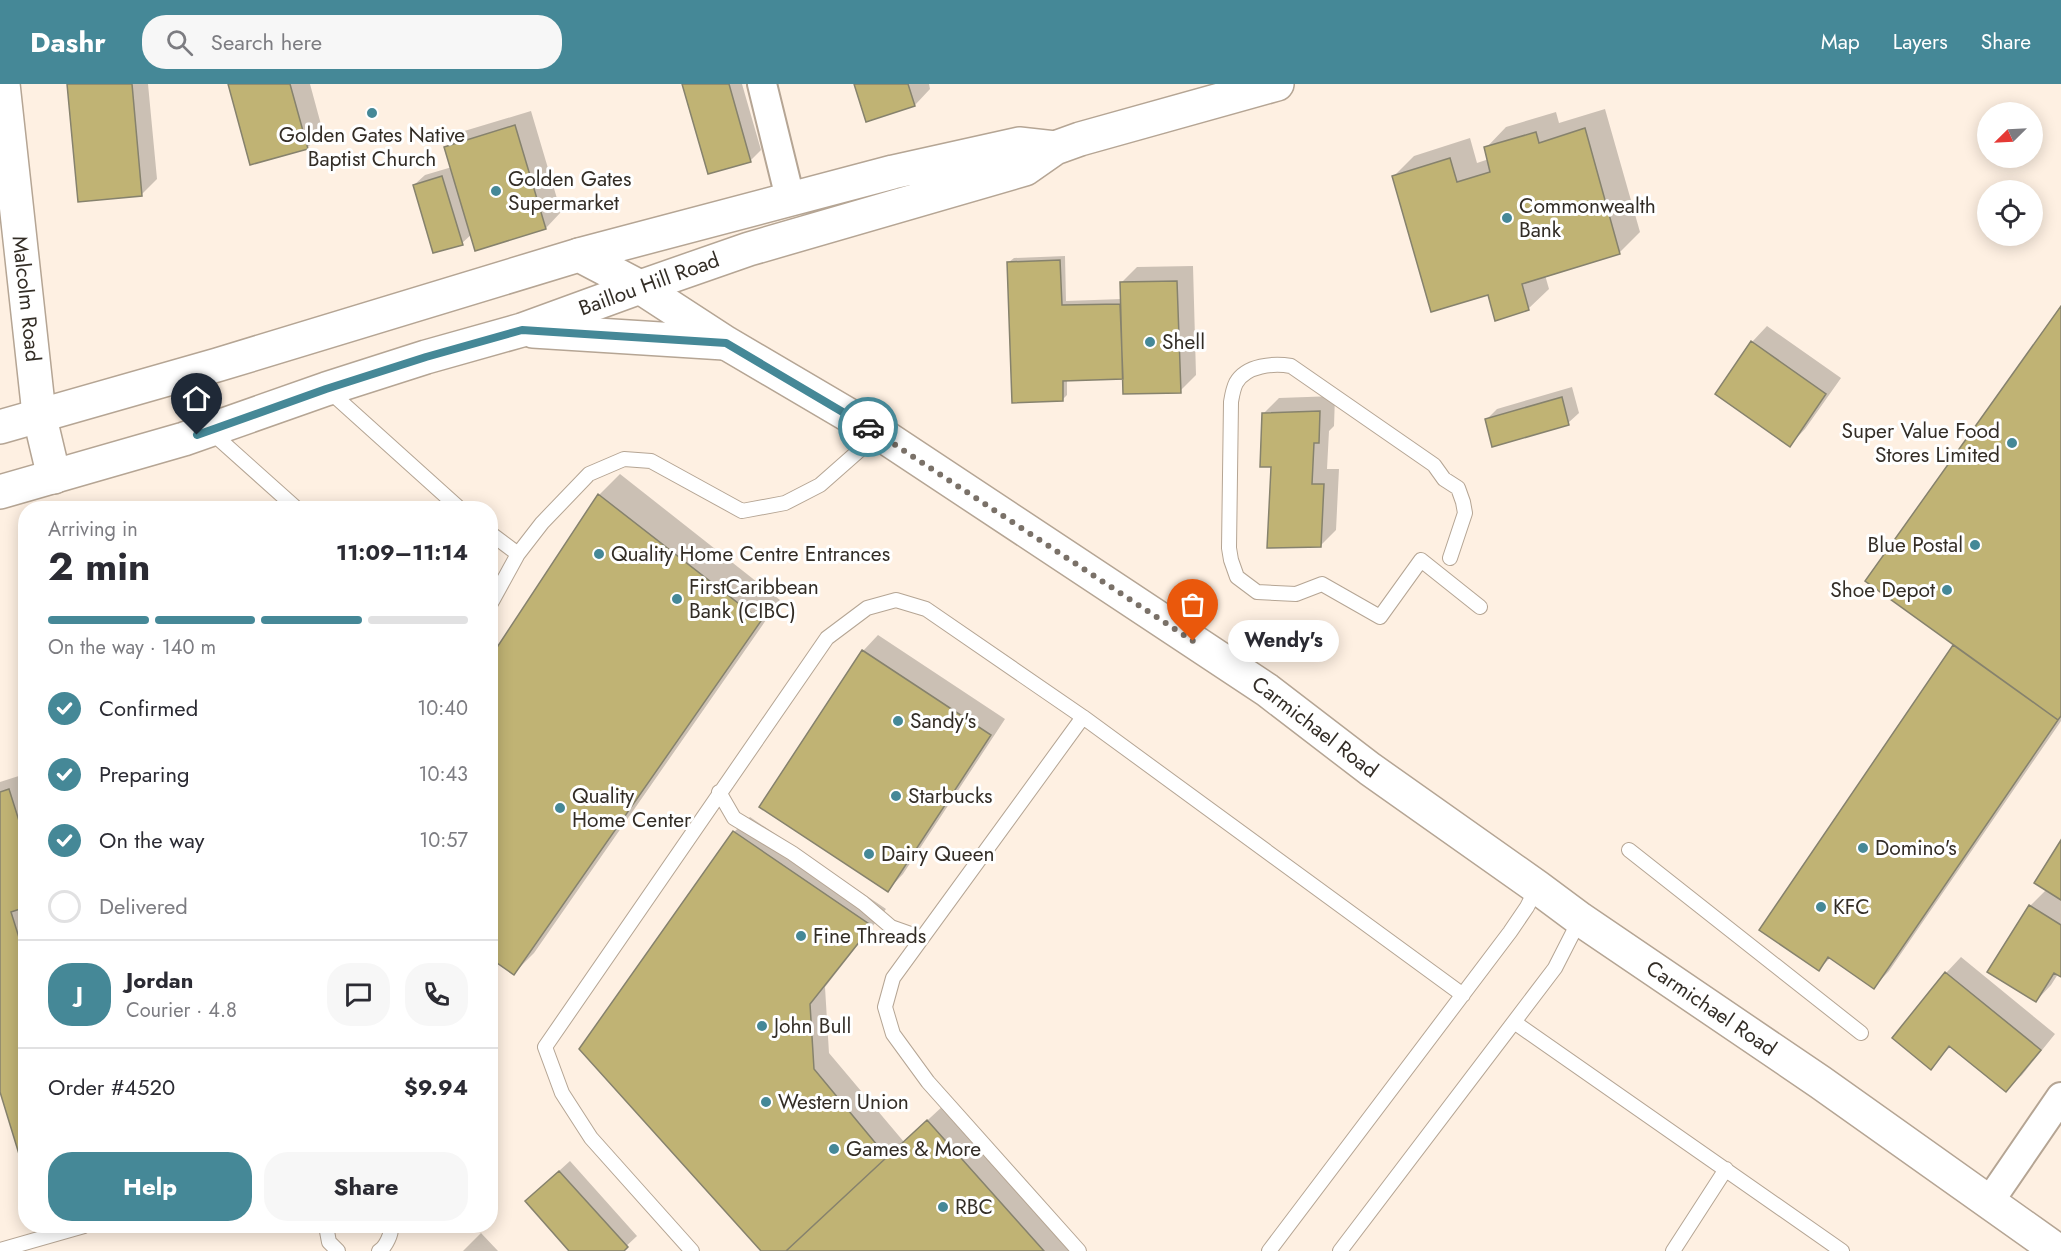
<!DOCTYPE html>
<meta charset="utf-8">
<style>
body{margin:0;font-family:Jost,sans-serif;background:#f7f7f7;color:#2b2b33;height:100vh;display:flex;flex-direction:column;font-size:22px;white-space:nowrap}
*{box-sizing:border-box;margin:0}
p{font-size:20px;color:#7c7c81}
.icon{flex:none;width:33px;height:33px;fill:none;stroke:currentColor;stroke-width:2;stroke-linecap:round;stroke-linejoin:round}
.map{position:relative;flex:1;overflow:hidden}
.side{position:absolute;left:18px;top:417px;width:480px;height:732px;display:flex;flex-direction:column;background:#fff;border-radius:24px;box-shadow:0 3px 15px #0003}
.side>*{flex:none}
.needle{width:39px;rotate:246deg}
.buttons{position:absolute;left:1977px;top:18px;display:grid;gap:12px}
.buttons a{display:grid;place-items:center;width:66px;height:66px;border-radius:50%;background:#fff;box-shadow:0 3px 15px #0003;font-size:30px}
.pin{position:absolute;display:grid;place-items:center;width:51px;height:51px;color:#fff;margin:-62px -26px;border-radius:50% 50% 50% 0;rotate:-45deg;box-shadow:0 0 6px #0007}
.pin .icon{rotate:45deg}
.courier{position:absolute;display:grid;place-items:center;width:60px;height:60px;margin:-30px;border:4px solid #458897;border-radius:50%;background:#fff;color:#222;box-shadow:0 2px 8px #0007}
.bubble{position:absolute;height:42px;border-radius:21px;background:#fff;box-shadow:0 3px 15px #0003;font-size:20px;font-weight:700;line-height:42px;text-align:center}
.summary em{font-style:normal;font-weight:700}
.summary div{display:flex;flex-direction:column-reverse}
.summary{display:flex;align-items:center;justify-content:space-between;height:102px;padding:0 30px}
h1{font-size:39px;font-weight:700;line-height:45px}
.bar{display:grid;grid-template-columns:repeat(4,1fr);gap:9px 6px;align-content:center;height:72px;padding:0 30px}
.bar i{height:8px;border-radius:4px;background:#e1e1e2}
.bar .selected{background:#458897}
.bar p{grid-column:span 4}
.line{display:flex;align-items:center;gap:15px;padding:0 30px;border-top:2px solid #e1e1e2}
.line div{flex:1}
.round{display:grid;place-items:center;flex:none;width:63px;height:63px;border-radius:24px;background:#f7f7f7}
ol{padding:0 30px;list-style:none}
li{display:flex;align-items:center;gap:18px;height:66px}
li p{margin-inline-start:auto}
li .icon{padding:6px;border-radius:50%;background:#458897;color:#fff;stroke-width:4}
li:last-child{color:#7c7c81}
li i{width:33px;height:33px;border:3px solid #e1e1e2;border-radius:50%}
.button{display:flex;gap:12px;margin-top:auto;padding:12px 30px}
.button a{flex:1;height:69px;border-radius:24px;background:#458897;color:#fff;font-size:24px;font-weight:700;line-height:69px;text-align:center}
.button a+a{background:#f7f7f7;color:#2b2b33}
header{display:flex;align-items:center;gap:36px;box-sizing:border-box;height:84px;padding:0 30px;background:#458897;color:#fff}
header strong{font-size:28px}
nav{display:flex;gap:33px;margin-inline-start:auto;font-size:21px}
.search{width:420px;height:54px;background:#f7f7f7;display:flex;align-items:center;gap:15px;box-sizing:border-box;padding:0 21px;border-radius:24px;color:#7c7c81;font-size:22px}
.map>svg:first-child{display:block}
.shadow{fill:#0003}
.building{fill:#c0b374;stroke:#86826d;stroke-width:1.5}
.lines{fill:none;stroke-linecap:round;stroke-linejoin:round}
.service-casing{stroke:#b5a594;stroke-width:16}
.minor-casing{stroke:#b5a594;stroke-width:32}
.tertiary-casing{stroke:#b5a594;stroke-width:36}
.secondary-casing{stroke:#b5a594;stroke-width:36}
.primary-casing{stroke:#b5a594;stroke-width:36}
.service{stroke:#fff;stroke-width:14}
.minor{stroke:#fff;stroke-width:28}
.tertiary{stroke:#fff;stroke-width:33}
.secondary{stroke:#fff;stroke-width:33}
.primary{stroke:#fff;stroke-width:33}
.done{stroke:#7a7168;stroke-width:6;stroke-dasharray:0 10.8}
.route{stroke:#458897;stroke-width:8}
.poi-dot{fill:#458897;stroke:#fff;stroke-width:2}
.labels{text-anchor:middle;stroke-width:6;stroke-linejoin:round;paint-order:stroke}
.poi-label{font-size:21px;fill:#332d26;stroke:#fff;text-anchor:start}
.street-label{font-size:21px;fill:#332d26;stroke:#fff}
</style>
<header>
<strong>Dashr</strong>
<div class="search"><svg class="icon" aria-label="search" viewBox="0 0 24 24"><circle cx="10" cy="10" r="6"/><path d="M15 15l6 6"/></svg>Search here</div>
<nav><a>Map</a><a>Layers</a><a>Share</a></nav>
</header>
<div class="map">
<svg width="2061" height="1167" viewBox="0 0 2061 1167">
<rect width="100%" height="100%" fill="#fef0e2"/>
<path class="shadow" d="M68,0H148L157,95L141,111Z
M229,0H310L323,48L308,63L251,79Z
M684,0H742L761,66L750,77Z
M855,0H929L930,5L915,21Z
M1605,25L1640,148L1619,169L1545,191L1549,205L1528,225L1489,209L1394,92L1414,72L1470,54L1477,79L1489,75L1486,64L1506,43L1556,28L1559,39Z
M531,27L561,128L546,144L472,150L462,159L414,101L425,91L452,83L446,63L461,48Z
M1065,172L1066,217L1122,215L1121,199L1137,183L1193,182L1196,291L1180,307L1124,294L1067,296V311L1062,316L1009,178L1014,174Z
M2061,225V637L1889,887L1874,903L1831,873L1819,885L1761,846L1956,560Z
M1767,242L1841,294L1805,345L1790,361L1752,258Z
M1572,303L1579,329L1568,339L1486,336L1497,325Z
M1335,312L1334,342L1329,347L1327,385H1339L1336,446L1321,461L1264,329L1279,314Z
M620,390L780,516L534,869L514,889L490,577L600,410Z
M878,551L1005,635L903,790L888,806L863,567Z
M25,690L26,693V1088L0,1003V698Z
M750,733L886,825L825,903L829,969L904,1058L944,1021L1074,1167H763L734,748Z
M2061,759V891L2058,890L2051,901L2036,917L2030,822L2047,805Z
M1961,873L2055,950L2022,991L2006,1006L1951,962L1930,984L1946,889Z
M570,1077L637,1152L621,1167H571L537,1107Z
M481,1149L498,1167H463Z"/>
<path class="building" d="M67,0H132L142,112L78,118Z
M228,0H290L308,65L250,81Z
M682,0H729L751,78L708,90Z
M854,0H908L915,22L866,38Z
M515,41L546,145L475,167L444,63Z
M1585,44L1620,170L1522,200L1529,226L1495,237L1488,211L1431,228L1392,92L1450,74L1457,98L1490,88L1484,63L1536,48L1539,59Z
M442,92L463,161L433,169L413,101Z
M1060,176L1062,221L1120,220L1123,295L1063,297V317L1012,319L1007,178Z
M1177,197L1181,309L1123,310L1120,198Z
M2061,222V632L2058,636L1865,497Z
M1751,257L1826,310L1790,363L1715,310Z
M1562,313L1569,341L1492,363L1485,335Z
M1320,327L1319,359H1314L1312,400H1324L1321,463L1267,464L1271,383H1260L1262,329Z
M598,410L761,537L514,891L490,874V574Z
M1953,561L2058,636L1874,905L1828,873L1819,887L1759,846Z
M862,566L991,651L888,808L759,723Z
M9,705L26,759V823L11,828L26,876V1093L0,1008V708Z
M733,747L872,842L810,920L814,985L887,1073L786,1167H761L579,965Z
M2061,756V816L2034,799Z
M2029,821L2061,841V893L2054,889L2036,918L1987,888Z
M1945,888L2041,966L2006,1008L1949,962L1931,986L1892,954Z
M927,1036L1044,1167H786L887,1073Z
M559,1087L628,1163L624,1167H569L525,1117Z"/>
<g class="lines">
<defs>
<path id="service" d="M328,306L459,424
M210,347L296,424
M490,449L518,470
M1450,474L1465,429L1463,418L1458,404L1444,395L1434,381L1291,282C1274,279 1246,281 1236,299C1233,305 1232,312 1231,318L1229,464L1231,476L1237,493L1257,508L1296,510L1322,500L1380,533L1421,476L1480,523
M490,521L518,470L542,439L589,390L624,375L651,377L742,427L785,419L820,401L879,349
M719,708L734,734L792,769L863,819L891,843L922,854
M1629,766L1861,949
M1514,938L1842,1167
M326,1142L329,1158L338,1167
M0,1166L84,1142
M379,1167C386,1163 392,1149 391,1142
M692,1167L591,1054L562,1009L545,963L827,554L867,524L896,516L926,525L1083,633L1463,911
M1079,1167L928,998L893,950L885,923L893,894L1083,633
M1269,1167L1510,848L1527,823L1537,803
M1340,1167L1555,884L1580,835
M1673,1167L1726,1085"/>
<path id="minor" d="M762,0L790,114
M1989,1118L2061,1013"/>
<g id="tertiary">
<path id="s1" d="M3,0L39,330L54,393"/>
</g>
<path id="secondary" d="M579,171L893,88L1019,60L1055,64
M640,203L749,165L1025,85L1055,64L1080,55L1277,0"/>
<g id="primary">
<path d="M533,247L724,259"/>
<path id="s2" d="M0,343L217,281L579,171L640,203L726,259L879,349L1267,606L1370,685L1537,803L1580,835L1820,998L2058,1167"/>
<path d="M0,408L184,355L326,305L426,273L522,246L640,203"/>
</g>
</defs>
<use href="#service" class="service-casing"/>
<use href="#minor" class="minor-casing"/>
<use href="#tertiary" class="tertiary-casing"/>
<use href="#secondary" class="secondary-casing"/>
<use href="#primary" class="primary-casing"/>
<use href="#service" class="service"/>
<use href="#minor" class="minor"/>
<use href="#tertiary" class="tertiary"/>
<use href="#secondary" class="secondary"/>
<use href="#primary" class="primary"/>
</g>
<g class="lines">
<path class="done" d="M868,343L1193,557"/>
<path class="route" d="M197,351L326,305L426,273L522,246L726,259L868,343"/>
</g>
<g class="poi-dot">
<circle cx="372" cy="29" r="6"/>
<circle cx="496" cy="107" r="6"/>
<circle cx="1507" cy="134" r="6"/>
<circle cx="1150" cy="258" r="6"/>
<circle cx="2012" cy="359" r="6"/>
<circle cx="1975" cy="461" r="6"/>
<circle cx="599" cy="470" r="6"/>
<circle cx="1947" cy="506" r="6"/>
<circle cx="677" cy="515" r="6"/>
<circle cx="898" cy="637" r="6"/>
<circle cx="896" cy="712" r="6"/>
<circle cx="560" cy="724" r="6"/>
<circle cx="1863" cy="764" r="6"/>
<circle cx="869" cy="770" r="6"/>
<circle cx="1821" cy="823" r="6"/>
<circle cx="801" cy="852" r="6"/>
<circle cx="762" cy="942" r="6"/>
<circle cx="766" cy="1018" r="6"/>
<circle cx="834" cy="1065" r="6"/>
<circle cx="943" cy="1123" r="6"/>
</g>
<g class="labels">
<g class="poi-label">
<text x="372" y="58" text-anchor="middle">Golden Gates Native<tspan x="372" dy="24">Baptist Church</tspan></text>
<text x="508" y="102">Golden Gates<tspan x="508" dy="24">Supermarket</tspan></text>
<text x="1519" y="129">Commonwealth<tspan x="1519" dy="24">Bank</tspan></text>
<text x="1162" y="265">Shell</text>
<text x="2000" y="354" text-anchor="end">Super Value Food<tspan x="2000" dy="24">Stores Limited</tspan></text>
<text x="1963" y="468" text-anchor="end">Blue Postal</text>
<text x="611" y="477">Quality Home Centre Entrances</text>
<text x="689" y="510">FirstCaribbean<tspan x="689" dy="24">Bank (CIBC)</tspan></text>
<text x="1935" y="513" text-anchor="end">Shoe Depot</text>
<text x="910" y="644">Sandy's</text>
<text x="572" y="719">Quality<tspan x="572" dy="24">Home Center</tspan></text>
<text x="908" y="719">Starbucks</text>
<text x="1875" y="771">Domino's</text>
<text x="881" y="777">Dairy Queen</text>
<text x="1833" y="830">KFC</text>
<text x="813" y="859">Fine Threads</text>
<text x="774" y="949">John Bull</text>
<text x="778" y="1025">Western Union</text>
<text x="846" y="1072">Games &amp; More</text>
<text x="955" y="1130">RBC</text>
</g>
<g class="street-label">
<text transform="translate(649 200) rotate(-20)" y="7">Baillou Hill Road</text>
<text dy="7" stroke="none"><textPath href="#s1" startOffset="216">Malcolm Road</textPath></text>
<text dy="7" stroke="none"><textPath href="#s2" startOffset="1479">Carmichael Road</textPath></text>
<text dy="7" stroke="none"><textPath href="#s2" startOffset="1965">Carmichael Road</textPath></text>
</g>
</g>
</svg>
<div class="buttons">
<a><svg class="needle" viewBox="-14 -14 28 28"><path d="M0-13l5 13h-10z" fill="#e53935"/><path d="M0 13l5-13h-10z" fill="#7c7c81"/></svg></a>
<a><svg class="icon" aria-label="locate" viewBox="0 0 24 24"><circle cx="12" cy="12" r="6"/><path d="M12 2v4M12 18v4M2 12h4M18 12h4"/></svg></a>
</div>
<div class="pin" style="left:1193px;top:557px;background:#ea580c"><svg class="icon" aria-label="bag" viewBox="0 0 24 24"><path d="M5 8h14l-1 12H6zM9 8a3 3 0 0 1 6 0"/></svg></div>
<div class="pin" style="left:197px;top:351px;background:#1f2937"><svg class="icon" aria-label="home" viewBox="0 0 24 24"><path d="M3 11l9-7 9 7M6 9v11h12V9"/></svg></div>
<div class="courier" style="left:868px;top:343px"><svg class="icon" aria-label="car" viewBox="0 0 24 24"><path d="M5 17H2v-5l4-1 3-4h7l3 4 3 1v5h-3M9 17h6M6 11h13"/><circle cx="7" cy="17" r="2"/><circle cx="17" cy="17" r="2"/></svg></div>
<div class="bubble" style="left:1228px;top:536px;width:111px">Wendy's</div>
<section class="side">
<div class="summary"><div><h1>2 min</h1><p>Arriving in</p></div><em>11:09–11:14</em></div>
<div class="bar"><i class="selected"></i><i class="selected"></i><i class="selected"></i><i></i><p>On the way · 140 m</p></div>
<ol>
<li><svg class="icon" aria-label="check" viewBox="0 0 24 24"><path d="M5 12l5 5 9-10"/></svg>Confirmed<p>10:40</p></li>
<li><svg class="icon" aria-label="check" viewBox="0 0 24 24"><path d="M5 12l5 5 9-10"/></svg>Preparing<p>10:43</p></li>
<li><svg class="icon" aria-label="check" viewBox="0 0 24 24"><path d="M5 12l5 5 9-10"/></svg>On the way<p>10:57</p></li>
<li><i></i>Delivered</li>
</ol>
<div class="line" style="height:108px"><b class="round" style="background:#458897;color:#fff">J</b><div><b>Jordan</b><p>Courier · 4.8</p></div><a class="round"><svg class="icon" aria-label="chat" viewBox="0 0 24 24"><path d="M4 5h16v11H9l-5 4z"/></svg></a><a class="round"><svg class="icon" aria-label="phone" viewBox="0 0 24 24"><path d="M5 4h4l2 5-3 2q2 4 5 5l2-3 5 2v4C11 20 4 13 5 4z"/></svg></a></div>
<div class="line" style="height:78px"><div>Order #4520</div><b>$9.94</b></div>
<div class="button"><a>Help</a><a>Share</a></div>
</section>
</div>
